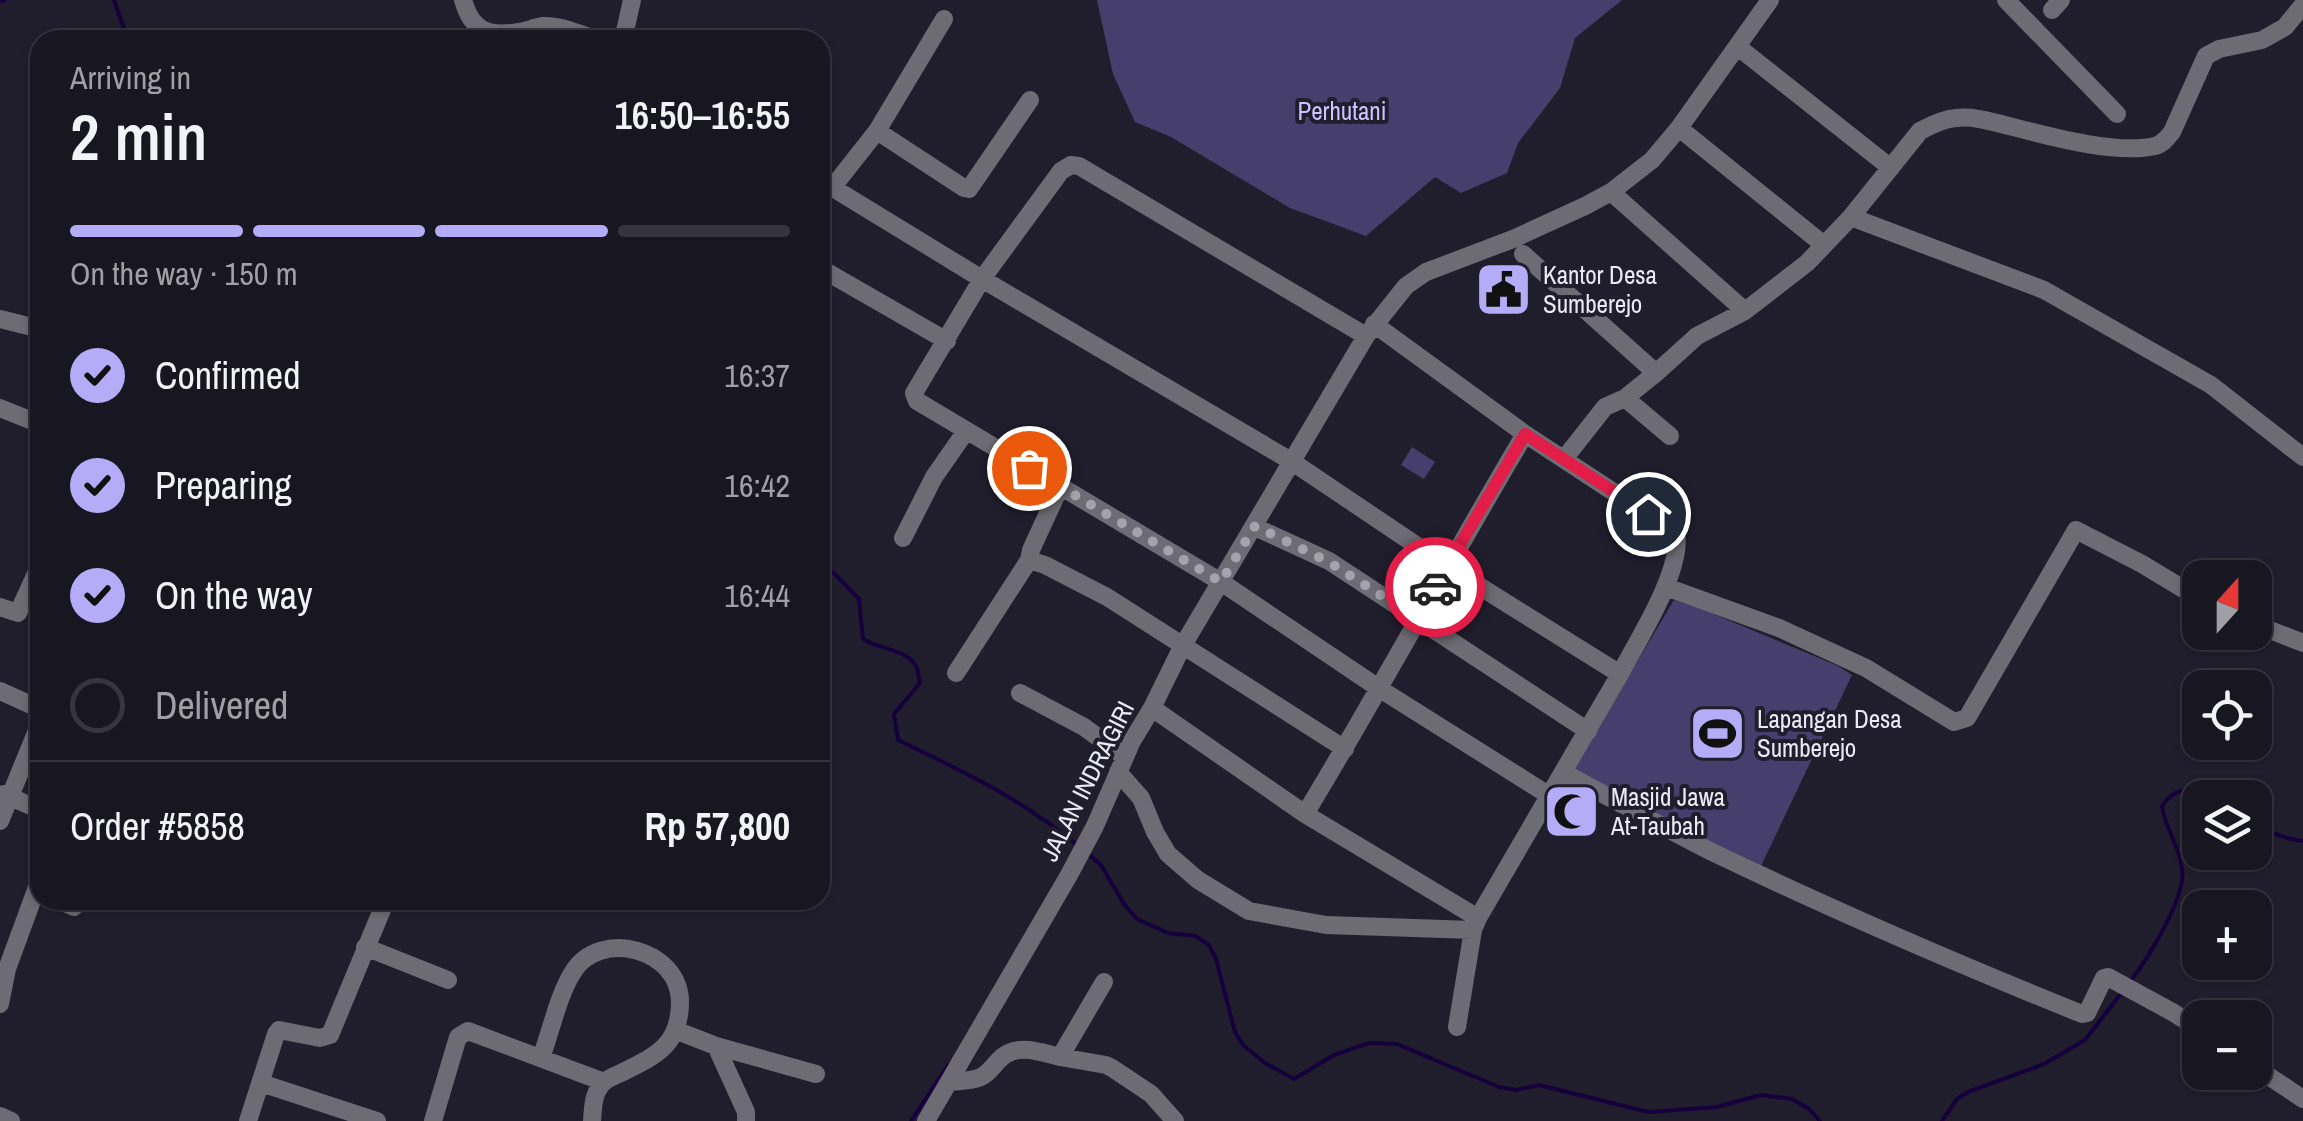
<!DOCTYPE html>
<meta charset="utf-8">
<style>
body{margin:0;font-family:"Archivo Narrow",sans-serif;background:#25232e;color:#f1f3f6;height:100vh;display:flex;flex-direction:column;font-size:38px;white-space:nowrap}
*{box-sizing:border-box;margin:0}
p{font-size:32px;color:#9f9fa5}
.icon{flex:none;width:55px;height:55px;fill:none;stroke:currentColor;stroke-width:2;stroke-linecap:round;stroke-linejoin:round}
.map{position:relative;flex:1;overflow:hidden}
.drawer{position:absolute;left:30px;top:30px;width:800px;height:880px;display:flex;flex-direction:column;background:#181621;border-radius:30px;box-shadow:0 2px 8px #0004,0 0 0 2px #36353f}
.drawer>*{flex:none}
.needle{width:65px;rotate:21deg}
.buttons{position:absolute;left:2182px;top:560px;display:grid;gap:20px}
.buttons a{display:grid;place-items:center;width:90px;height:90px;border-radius:20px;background:#181621;box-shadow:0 2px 8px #0004,0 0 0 2px #36353f;font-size:50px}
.pin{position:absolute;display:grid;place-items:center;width:85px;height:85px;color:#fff;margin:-42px;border:5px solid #fff;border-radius:50%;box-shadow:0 2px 10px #0007}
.courier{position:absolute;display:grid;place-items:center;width:100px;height:100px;margin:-50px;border:8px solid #e11d48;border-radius:50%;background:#fff;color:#222;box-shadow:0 2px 12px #0007}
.summary em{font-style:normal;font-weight:600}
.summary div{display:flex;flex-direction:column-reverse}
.summary{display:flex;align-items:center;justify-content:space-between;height:170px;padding:0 40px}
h1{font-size:65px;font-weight:600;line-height:75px}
.bar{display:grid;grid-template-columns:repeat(4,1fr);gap:15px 10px;align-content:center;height:120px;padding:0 40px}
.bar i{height:12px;border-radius:8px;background:#36353f}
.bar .active{background:#b5acf8}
.bar p{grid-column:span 4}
.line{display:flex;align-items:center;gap:25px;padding:0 40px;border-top:2px solid #36353f}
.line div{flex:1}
ol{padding:0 40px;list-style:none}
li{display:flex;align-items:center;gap:30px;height:110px}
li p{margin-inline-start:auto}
li .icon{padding:10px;border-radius:50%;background:#b5acf8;color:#111;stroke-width:4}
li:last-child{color:#9f9fa5}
li i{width:55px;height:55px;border:5px solid #36353f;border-radius:50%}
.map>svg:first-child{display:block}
.green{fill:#463f6d}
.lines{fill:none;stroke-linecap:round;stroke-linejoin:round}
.stream{stroke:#15003c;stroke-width:4}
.minor{stroke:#6d6c74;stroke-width:18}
.done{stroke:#a3a3ae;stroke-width:10;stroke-dasharray:0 18}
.route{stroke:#e11d48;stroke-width:12}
.labels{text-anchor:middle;stroke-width:8;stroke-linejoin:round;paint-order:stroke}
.park-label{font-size:25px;fill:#cac3ff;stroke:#201e2c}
.poi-label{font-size:25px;fill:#eaeaf4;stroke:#201e2c;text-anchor:start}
.street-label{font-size:25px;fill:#eaeaf4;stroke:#201e2c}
</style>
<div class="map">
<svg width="2303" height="1121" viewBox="0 0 2303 1121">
<rect width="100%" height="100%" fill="#201e2c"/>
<path class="green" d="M1097,0H1622L1575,38L1560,88L1518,143L1507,173L1461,193L1435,177L1366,236L1290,208L1171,137L1135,122L1113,74Z
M1412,447L1435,462L1424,479L1401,465Z
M1674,600L1699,608L1838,666L1852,675L1759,870L1573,770Z"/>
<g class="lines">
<path class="stream" d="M114,0L128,40
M0,1L5,0
M820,566L835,574L859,599L863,639C878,649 906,649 916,666C919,671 918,677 920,683L894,714L898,740C962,771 1022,799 1077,845
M2255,822C2269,833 2286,839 2303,841
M1088,854L1101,865L1124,904L1137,919L1168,933L1195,936L1209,945L1216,959L1235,1032L1243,1045L1265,1063L1294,1079L1334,1055L1369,1043L1397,1044L1499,1087L1516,1090L1539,1085L1648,1112L1717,1107L1761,1095L1792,1099L1809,1109L1820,1121
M2129,983C2147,960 2187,897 2182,868C2179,846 2165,828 2162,806C2176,785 2190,788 2211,798
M911,1121L948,1065
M1942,1121L1957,1099L1968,1092L2044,1064L2085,1040L2123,991"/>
<path class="minor" d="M463,0C472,31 487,37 519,32C527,31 535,27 543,26C561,25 581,35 598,40
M2006,0L2117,114
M2052,10L2061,0
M623,40L632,0
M1738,47L1891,168
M1679,128L1824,245
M877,131L964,188L969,189L1030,100
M820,180L982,279L1291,461L1447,566L1620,674L1478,918L1473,930L1457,1027
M832,188L877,131L944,19
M1611,192L1745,311
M1851,217L2044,290L2211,385L2303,457
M1523,254L1656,373L1625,398L1605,407L1564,459
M820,268L947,341
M0,319L40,329
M1374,324L1525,434L1676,533C1683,570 1638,640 1620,674
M1366,336L1079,166L1071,165L1061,171L982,279L914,393L917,401L1221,582L1380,689L1550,796
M1656,373L1697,336L1745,311L1807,263L1851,217L1920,131C1931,125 1943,119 1956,118C1975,116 1992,122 2009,126C2048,136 2116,155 2155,146C2163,144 2167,138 2172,132L2206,56L2219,49L2262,40L2285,27L2303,5
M1625,398L1670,436
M0,408L40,424
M1060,487L1031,550L1029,560L1045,565L1107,597L1345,749
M1255,527L1329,561L1588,731
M903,538L934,477L966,431
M1666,587L1779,628L1866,668L1954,722L1967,718L2076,530L2142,564L2200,599
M0,607L18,613L40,565
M2255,624L2303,643
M956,673L1029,560
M0,691L40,709
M1020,693L1084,727L1125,757
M1152,708L1305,814L1478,918
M1118,772L1141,798L1155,832L1168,854L1198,880L1249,911L1326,925L1473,930
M1564,773C1613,799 1662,827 1712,852C1833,910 1958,964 2082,1014L2087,1013L2104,978L2108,977L2174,1013L2200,1030
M4,794L40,810
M1305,814C1381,689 1450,560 1525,434
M0,821L40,723
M58,900L74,907
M365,947L448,980
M0,1004L7,969L40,879
M675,1030L716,1046L746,1112V1121
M716,1046L816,1074
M1060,1057L1106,1065L1112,1068L1151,1094L1175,1121
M541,1058C550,1034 559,993 573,972C600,928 680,949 680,1002C680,1046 655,1056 621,1073C614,1076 606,1079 601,1085C593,1095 593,1108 592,1121
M2255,1067L2303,1099
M949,1082C959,1081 972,1081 981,1077C989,1073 993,1066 999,1060C1016,1042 1040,1052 1060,1057L1104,982
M261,1083L377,1121
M0,1116L11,1121
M248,1121L276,1034L279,1030L320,1038L330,1035L386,900
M433,1121L458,1037L468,1031L604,1082
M926,1121L1069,875L1095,826L1132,741L1152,708L1182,647L1366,336L1406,286L1426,272L1513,239L1585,206L1611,192L1652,160L1679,128L1770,0"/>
</g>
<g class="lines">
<path class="done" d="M1029,468L1221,582L1255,526L1329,562L1418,619L1435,587"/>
<path class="route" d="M1435,587L1525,434L1648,514"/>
</g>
<defs>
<symbol id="civic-square" viewBox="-11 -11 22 22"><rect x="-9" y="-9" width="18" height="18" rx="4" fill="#b5acf8" stroke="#201e2c"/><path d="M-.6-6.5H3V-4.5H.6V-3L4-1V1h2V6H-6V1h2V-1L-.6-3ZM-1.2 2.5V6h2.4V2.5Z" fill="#111"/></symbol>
<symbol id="stadium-square" viewBox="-11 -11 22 22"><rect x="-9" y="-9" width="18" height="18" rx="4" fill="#b5acf8" stroke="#201e2c"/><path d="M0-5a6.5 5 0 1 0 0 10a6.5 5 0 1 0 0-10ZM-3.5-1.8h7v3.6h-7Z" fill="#111"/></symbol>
<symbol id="mosque-square" viewBox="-11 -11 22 22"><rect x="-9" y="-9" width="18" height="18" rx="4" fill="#b5acf8" stroke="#201e2c"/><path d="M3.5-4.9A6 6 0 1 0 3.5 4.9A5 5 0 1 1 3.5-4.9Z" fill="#111"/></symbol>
</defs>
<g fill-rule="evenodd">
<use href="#civic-square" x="1472" y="258" width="63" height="63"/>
<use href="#stadium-square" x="1686" y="702" width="63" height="63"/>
<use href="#mosque-square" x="1540" y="780" width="63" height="63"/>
</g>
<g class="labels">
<g class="park-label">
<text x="1342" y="120">Perhutani</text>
</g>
<g class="poi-label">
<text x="1543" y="284">Kantor Desa<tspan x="1543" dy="29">Sumberejo</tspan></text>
<text x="1757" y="728">Lapangan Desa<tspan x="1757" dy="29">Sumberejo</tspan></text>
<text x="1611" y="806">Masjid Jawa<tspan x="1611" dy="29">At-Taubah</tspan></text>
</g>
<g class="street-label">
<text transform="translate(1087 781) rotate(-63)" y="9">JALAN INDRAGIRI</text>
</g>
</g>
</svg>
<div class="buttons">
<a><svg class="needle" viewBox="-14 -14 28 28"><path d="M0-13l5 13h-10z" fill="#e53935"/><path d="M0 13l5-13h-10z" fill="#9f9fa5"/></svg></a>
<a><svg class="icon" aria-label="locate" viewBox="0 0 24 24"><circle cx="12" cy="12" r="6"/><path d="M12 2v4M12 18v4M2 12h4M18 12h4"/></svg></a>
<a><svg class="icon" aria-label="layers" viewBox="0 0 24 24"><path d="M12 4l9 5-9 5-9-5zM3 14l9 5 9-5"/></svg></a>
<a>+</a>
<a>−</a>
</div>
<div class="pin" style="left:1029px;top:468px;background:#ea580c"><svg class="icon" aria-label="bag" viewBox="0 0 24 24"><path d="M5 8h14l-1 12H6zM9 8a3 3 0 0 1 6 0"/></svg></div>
<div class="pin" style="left:1648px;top:514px;background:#1f2937"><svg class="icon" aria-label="home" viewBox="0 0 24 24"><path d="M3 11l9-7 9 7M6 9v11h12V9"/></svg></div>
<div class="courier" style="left:1435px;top:587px"><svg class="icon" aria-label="car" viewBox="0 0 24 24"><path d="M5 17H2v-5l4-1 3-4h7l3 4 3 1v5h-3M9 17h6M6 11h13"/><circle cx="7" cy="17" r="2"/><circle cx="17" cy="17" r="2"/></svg></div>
<section class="drawer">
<div class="summary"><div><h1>2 min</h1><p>Arriving in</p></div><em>16:50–16:55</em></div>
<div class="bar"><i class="active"></i><i class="active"></i><i class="active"></i><i></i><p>On the way · 150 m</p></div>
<ol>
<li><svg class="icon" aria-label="check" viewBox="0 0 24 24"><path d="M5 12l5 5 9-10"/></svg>Confirmed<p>16:37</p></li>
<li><svg class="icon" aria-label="check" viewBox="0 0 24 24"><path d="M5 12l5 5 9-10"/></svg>Preparing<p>16:42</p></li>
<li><svg class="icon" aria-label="check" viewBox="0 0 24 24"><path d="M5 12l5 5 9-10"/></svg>On the way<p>16:44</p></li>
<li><i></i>Delivered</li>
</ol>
<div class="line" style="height:130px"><div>Order #5858</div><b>Rp 57,800</b></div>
</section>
</div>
